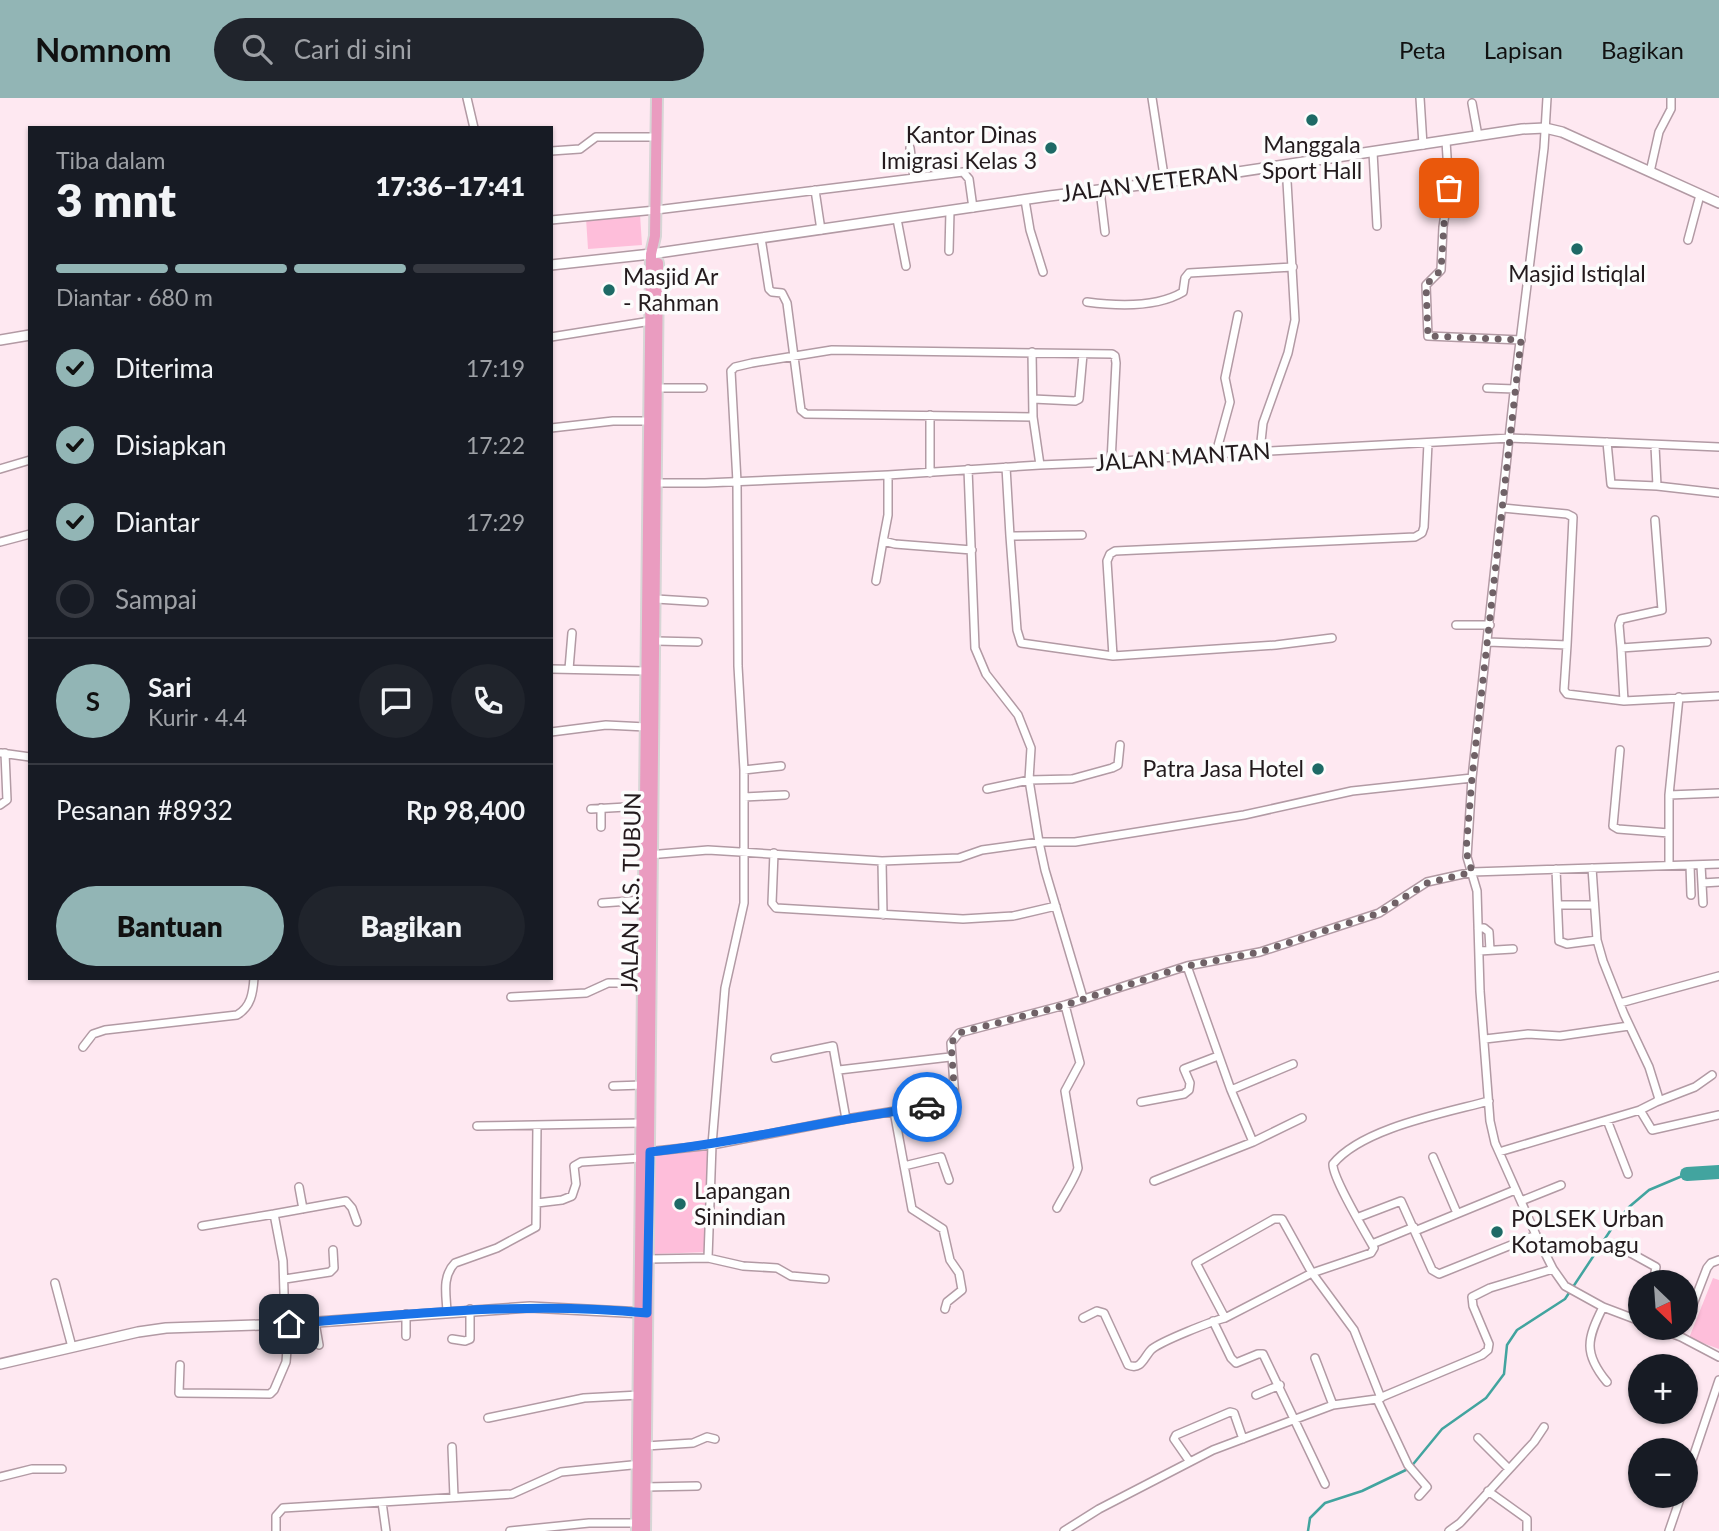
<!DOCTYPE html>
<html lang="id">
<meta charset="utf-8">
<style>
body{margin:0;font-family:Lato,sans-serif;background:#20242c;color:#f1f3f6;height:100vh;display:flex;flex-direction:column;font-size:26px;white-space:nowrap}
*{box-sizing:border-box;margin:0}
p{font-size:23px;color:#9ea1a6}
.icon{flex:none;width:38px;height:38px;fill:none;stroke:currentColor;stroke-width:2;stroke-linecap:round;stroke-linejoin:round}
.map{position:relative;flex:1;overflow:hidden}
.sheet{position:absolute;left:28px;top:28px;width:525px;height:854px;display:flex;flex-direction:column;background:#171b24;border-radius:0px;box-shadow:0 2px 5px #0004}
.sheet>*{flex:none}
.needle{width:46px;rotate:155deg}
.tools{position:absolute;left:1628px;top:1172px;display:grid;gap:14px}
.tools a{display:grid;place-items:center;width:70px;height:70px;border-radius:50%;background:#171b24;box-shadow:0 2px 5px #0004;font-size:35px}
.pin{position:absolute;display:grid;place-items:center;width:60px;height:60px;color:#fff;margin:-30px;border-radius:14px;box-shadow:0 4px 10px #0006}
.courier{position:absolute;display:grid;place-items:center;width:70px;height:70px;margin:-35px;border:5px solid #1a73e8;border-radius:50%;background:#fff;color:#222;box-shadow:0 2px 9px #0007}
.summary em{font-style:normal;font-weight:800}
.summary div{display:flex;flex-direction:column-reverse}
.summary{display:flex;align-items:center;justify-content:space-between;height:119px;padding:0 28px}
h1{font-size:46px;font-weight:800;line-height:52px}
.bar{display:grid;grid-template-columns:repeat(4,1fr);gap:10px 7px;align-content:center;height:84px;padding:0 28px}
.bar i{height:9px;border-radius:5px;background:#363941}
.bar .on{background:#92b5b5}
.bar p{grid-column:span 4}
.line{display:flex;align-items:center;gap:18px;padding:0 28px;border-top:2px solid #363941}
.line div{flex:1}
.round{display:grid;place-items:center;flex:none;width:74px;height:74px;border-radius:37px;background:#20242c}
ol{padding:0 28px;list-style:none}
li{display:flex;align-items:center;gap:21px;height:77px}
li p{margin-inline-start:auto}
li .icon{padding:7px;border-radius:50%;background:#92b5b5;color:#111;stroke-width:4}
li:last-child{color:#9ea1a6}
li i{width:38px;height:38px;border:4px solid #363941;border-radius:50%}
.cta{display:flex;gap:14px;margin-top:auto;padding:14px 28px}
.cta a{flex:1;height:80px;border-radius:42px;background:#92b5b5;color:#111;font-size:28px;font-weight:800;line-height:80px;text-align:center}
.cta a+a{background:#20242c;color:#f1f3f6}
header{display:flex;align-items:center;gap:42px;box-sizing:border-box;height:98px;padding:0 35px;background:#92b5b5;color:#111}
header strong{font-size:33px}
nav{display:flex;gap:38px;margin-inline-start:auto;font-size:24px}
.search{width:490px;height:63px;background:#20242c;display:flex;align-items:center;gap:18px;box-sizing:border-box;padding:0 24px;border-radius:38px;color:#9ea1a6;font-size:26px}
.map>svg:first-child{display:block}
.green{fill:#febeda}
.lines{fill:none;stroke-linecap:round;stroke-linejoin:round}
.stream{stroke:#42a49f;stroke-width:2.5}
.river{stroke:#42a49f;stroke-width:14}
.minor-casing{stroke:#b29aa4;stroke-width:10}
.tertiary-casing{stroke:#b29aa4;stroke-width:12}
.trunk-casing{stroke:#d7d6d6;stroke-width:14}
.minor{stroke:#fff;stroke-width:7}
.tertiary{stroke:#fff;stroke-width:9}
.trunk{stroke:#ea9cc0;stroke-width:10}
.done{stroke:#706267;stroke-width:7;stroke-dasharray:0 12.6}
.route{stroke:#1a73e8;stroke-width:9}
.poi-dot{fill:#1e6a66;stroke:#fcfcfc;stroke-width:2.5}
.labels{text-anchor:middle;stroke-width:7;stroke-linejoin:round;paint-order:stroke}
.poi-label{font-size:23px;fill:#231a1d;stroke:#fcfcfc;text-anchor:start}
.street-label{font-size:23px;fill:#231a1d;stroke:#fcfcfc}
</style>
<header>
<strong>Nomnom</strong>
<div class="search"><svg class="icon" aria-label="search" viewBox="0 0 24 24"><circle cx="10" cy="10" r="6"/><path d="M15 15l6 6"/></svg>Cari di sini</div>
<nav><a>Peta</a><a>Lapisan</a><a>Bagikan</a></nav>
</header>
<div class="map">
<svg width="1719" height="1433" viewBox="0 0 1719 1433">
<rect width="100%" height="100%" fill="#fee8f1"/>
<path class="green" d="M640,116L642,147L588,151L586,120Z
M707,1052V1154L653,1156V1057Z
M1713,1180L1719,1182V1251L1689,1240Z"/>
<g class="lines">
<path class="stream" d="M1308,1433L1310,1420L1325,1405L1362,1393L1410,1370L1442,1331L1486,1300L1504,1276L1507,1247L1517,1232L1565,1201L1614,1127L1629,1109L1649,1092L1687,1076"/>
<path class="river" d="M1687,1076L1719,1074"/>
<defs>
<path id="minor" d="M467,0L474,30
M1152,0L1165,84
M1420,0L1423,47
M1547,0L1544,50L1516,276L1472,680L1467,759L1477,793L1480,893L1490,1023L1495,1045L1536,1137L1553,1171L1565,1188L1603,1209L1640,1223
M1472,5L1478,38
M1446,43L1449,90L1443,129L1441,172L1426,187L1428,238L1521,242
M910,50L914,80
M551,53L580,51L596,39H657
M1373,54L1377,128
M1650,74L1659,34L1671,11V0
M815,92L821,132
M1100,92L1105,134
M1025,102L1030,132L1043,174
M897,121L906,168
M551,122L656,112L963,74L969,81L973,110
M761,140L769,191L772,194L782,195L787,205L800,305L801,312L806,316L1033,319L1032,254
M1688,142L1700,97
M949,153L950,113
M1087,204C1117,208 1156,210 1183,194L1185,180L1189,175L1293,169
M551,239L651,223
M657,290H703
M1487,290L1515,291
M1033,301L1075,303L1079,301L1083,256
M930,317V375
M1033,319L1040,367
M551,330L613,323H649
M1607,344L1611,386L1657,388
M1655,348L1657,388L1719,395
M1260,353L1263,325L1288,255L1295,222L1286,66
M1216,355L1230,304L1225,280L1238,217
M1111,364L1116,265L1115,258L1112,256L832,252L752,265L735,269L731,273L737,384L738,568L744,672V805L725,890L712,1047L846,1021L951,1004L955,1001L951,945L959,935L1065,907L1187,868L1260,854L1379,815L1427,784L1472,774L1719,766
M1006,369L1010,438L1082,437
M0,371L30,362
M968,371L975,550L986,576L1018,617L1031,650L1029,682L1039,744L1045,772L1083,900
M888,377V417L883,443L895,446L972,452
M654,385H705L888,377L1040,367L1111,364L1212,356L1510,340L1719,349
M1503,410L1567,416L1573,419L1567,547
M1010,438L1017,532L1021,545L1113,558
M0,444L30,436
M876,483L883,443
M656,501L704,504
M1456,527H1490
M1332,540L1276,547L1113,558L1107,463L1110,456L1115,453L1415,439L1422,435L1424,429L1428,345
M656,543L698,544
M1488,544L1567,547L1564,592L1567,596L1624,603L1719,598
M1621,550L1619,527L1621,521L1662,512L1655,422
M551,571L646,573
M569,571L572,535
M1624,603L1621,550L1707,544
M551,634L606,627L646,629
M1620,652L1613,728L1618,731L1669,735V767
M1,655L30,659
M744,672L781,668
M987,691L1029,682L1072,681L1112,670L1118,667L1120,647
M1669,697L1719,695
M744,699L785,697
M0,707L7,702L5,655
M601,710V729
M591,711L644,708
M1669,735V697L1679,599
M774,755L772,805L776,810L963,821L1013,818L1056,808
M648,757L708,752L882,763L959,760L982,752L1039,744H1075L1244,717L1352,693L1472,680
M882,763L883,817
M1690,767L1691,797
M1701,767L1703,805
M1556,771L1559,843L1567,846L1597,842
M1702,785L1719,784
M602,805L643,802
M1558,807H1594
M1478,830H1484L1489,834L1490,852
M1479,853L1513,851
M1187,868L1231,992L1253,1044
M511,899L586,895L608,885H643
M1620,905L1719,878
M1485,941L1528,936L1560,938L1629,928
M83,949L93,936L105,932L237,917C251,909 253,895 254,880
M775,960L833,948L846,1021
M839,972L950,959
M613,988L642,987
M1231,992L1293,966
M1141,1004L1184,996L1189,992L1190,985L1184,971L1218,958
M1656,1004L1695,989L1712,977
M1640,1012L1652,1032L1719,1017
M894,1013L912,1111L943,1131L950,1162L959,1175L962,1192L947,1204L945,1211
M1607,1022L1628,1076
M477,1028L641,1025
M646,1054L712,1047L708,1160L648,1161
M1499,1054L1640,1012L1656,1004L1659,1001L1649,969L1624,916L1603,863L1597,842L1592,770
M1433,1059L1457,1115
M904,1068L941,1059L949,1082
M1154,1083L1253,1044L1302,1020
M299,1089L303,1111
M1521,1103L1561,1087
M537,1105L562,1102L572,1098L576,1086L574,1068L581,1064L641,1060
M1057,1110C1063,1098 1075,1081 1078,1070L1065,993L1080,965L1065,907
M274,1116L346,1103L352,1110L357,1124
M1359,1119L1401,1103L1432,1172L1439,1176L1536,1137
M202,1128L274,1116L283,1163L285,1226
M1415,1133L1515,1092
M1372,1146L1414,1129
M1627,1153L1656,1169L1653,1185
M708,1160L743,1168L777,1170L791,1178L825,1181
M285,1181L330,1174L334,1170L333,1152
M55,1185L72,1249
M1603,1209C1587,1241 1583,1255 1607,1284
M447,1213C446,1196 442,1178 455,1165L497,1150L536,1129L537,1027
M406,1216V1238
M1083,1220L1097,1213L1104,1215L1128,1267C1142,1273 1144,1258 1152,1251C1162,1243 1212,1223 1225,1220L1312,1175L1371,1155L1374,1150C1365,1134 1332,1079 1333,1066C1362,1030 1445,1015 1489,1003
M1225,1220L1196,1165L1274,1121H1282L1312,1175L1354,1232L1381,1300
M1213,1223L1231,1260L1236,1265L1258,1256H1263L1325,1386
M315,1224L319,1247
M1685,1227L1707,1170L1711,1165L1719,1162
M1658,1230L1681,1239L1719,1259
M452,1241L465,1243L470,1241V1211
M1315,1260L1333,1307
M180,1267L179,1295L270,1296L274,1292L286,1264L289,1226
M1256,1297L1280,1287
M1377,1301L1408,1367L1427,1389L1419,1398
M488,1320L584,1300L639,1297
M1478,1340L1509,1371
M646,1348L693,1345L707,1339L715,1341
M452,1349L454,1399
M1190,1364L1174,1341L1176,1337L1230,1314L1234,1315L1243,1341
M0,1379L32,1371H62
M1685,1383L1719,1282
M645,1389L697,1388
M1488,1393L1527,1421V1433
M382,1404L386,1433
M276,1433V1418L283,1410L512,1396L561,1374L642,1366
M510,1433L589,1425H637
M1064,1433L1099,1411L1213,1352L1333,1307L1377,1301L1482,1257L1488,1252L1489,1246L1473,1208L1472,1199L1490,1190L1553,1171
M1449,1433L1460,1425L1534,1344L1544,1329
M1669,1433L1681,1398"/>
<path id="tertiary" d="M551,167L651,156L1049,98L1198,80L1522,31L1545,30L1562,34L1719,105
M0,242L30,237
M0,1266L138,1234L166,1230L289,1226L530,1209L644,1215"/>
<path id="trunk" d="M637,1433L651,156L655,138L657,0
M645,1433L658,165"/>
</defs>
<use href="#minor" class="minor-casing"/>
<use href="#tertiary" class="tertiary-casing"/>
<use href="#trunk" class="trunk-casing"/>
<use href="#minor" class="minor"/>
<use href="#tertiary" class="tertiary"/>
<use href="#trunk" class="trunk"/>
</g>
<g class="lines">
<path class="done" d="M927,1009L955,1001L951,945L959,935L1065,907L1187,868L1260,854L1379,815L1427,785L1472,774L1466,753L1472,680L1521,242L1428,238L1426,187L1441,172L1445,111L1449,90"/>
<path class="route" d="M289,1226C410,1216 526,1203 647,1215L650,1054C743,1044 834,1020 927,1009"/>
</g>
<g class="poi-dot">
<circle cx="1312" cy="22" r="7"/>
<circle cx="1051" cy="50" r="7"/>
<circle cx="1577" cy="151" r="7"/>
<circle cx="609" cy="192" r="7"/>
<circle cx="1318" cy="671" r="7"/>
<circle cx="680" cy="1106" r="7"/>
<circle cx="1497" cy="1134" r="7"/>
</g>
<g class="labels">
<g class="poi-label">
<text x="1037" y="45" text-anchor="end">Kantor Dinas<tspan x="1037" dy="26">Imigrasi Kelas 3</tspan></text>
<text x="1312" y="55" text-anchor="middle">Manggala<tspan x="1312" dy="26">Sport Hall</tspan></text>
<text x="1577" y="184" text-anchor="middle">Masjid Istiqlal</text>
<text x="623" y="187">Masjid Ar<tspan x="623" dy="26">- Rahman</tspan></text>
<text x="1304" y="679" text-anchor="end">Patra Jasa Hotel</text>
<text x="694" y="1101">Lapangan<tspan x="694" dy="26">Sinindian</tspan></text>
<text x="1511" y="1129">POLSEK Urban<tspan x="1511" dy="26">Kotamobagu</tspan></text>
</g>
<g class="street-label">
<text transform="translate(1150 85) rotate(-7)" y="8">JALAN VETERAN</text>
<text transform="translate(1183 359) rotate(-4)" y="8">JALAN MANTAN</text>
<text transform="translate(631 794) rotate(-89)" y="8">JALAN K.S. TUBUN</text>
</g>
</g>
</svg>
<div class="tools">
<a><svg class="needle" viewBox="-14 -14 28 28"><path d="M0-13l5 13h-10z" fill="#e53935"/><path d="M0 13l5-13h-10z" fill="#9ea1a6"/></svg></a>
<a>+</a>
<a>−</a>
</div>
<div class="pin" style="left:1449px;top:90px;background:#ea580c"><svg class="icon" aria-label="bag" viewBox="0 0 24 24"><path d="M5 8h14l-1 12H6zM9 8a3 3 0 0 1 6 0"/></svg></div>
<div class="pin" style="left:289px;top:1226px;background:#1f2937"><svg class="icon" aria-label="home" viewBox="0 0 24 24"><path d="M3 11l9-7 9 7M6 9v11h12V9"/></svg></div>
<div class="courier" style="left:927px;top:1009px"><svg class="icon" aria-label="car" viewBox="0 0 24 24"><path d="M5 17H2v-5l4-1 3-4h7l3 4 3 1v5h-3M9 17h6M6 11h13"/><circle cx="7" cy="17" r="2"/><circle cx="17" cy="17" r="2"/></svg></div>
<section class="sheet">
<div class="summary"><div><h1>3 mnt</h1><p>Tiba dalam</p></div><em>17:36–17:41</em></div>
<div class="bar"><i class="on"></i><i class="on"></i><i class="on"></i><i></i><p>Diantar · 680 m</p></div>
<ol>
<li><svg class="icon" aria-label="check" viewBox="0 0 24 24"><path d="M5 12l5 5 9-10"/></svg>Diterima<p>17:19</p></li>
<li><svg class="icon" aria-label="check" viewBox="0 0 24 24"><path d="M5 12l5 5 9-10"/></svg>Disiapkan<p>17:22</p></li>
<li><svg class="icon" aria-label="check" viewBox="0 0 24 24"><path d="M5 12l5 5 9-10"/></svg>Diantar<p>17:29</p></li>
<li><i></i>Sampai</li>
</ol>
<div class="line" style="height:126px"><b class="round" style="background:#92b5b5;color:#111">S</b><div><b>Sari</b><p>Kurir · 4.4</p></div><a class="round"><svg class="icon" aria-label="chat" viewBox="0 0 24 24"><path d="M4 5h16v11H9l-5 4z"/></svg></a><a class="round"><svg class="icon" aria-label="phone" viewBox="0 0 24 24"><path d="M5 4h4l2 5-3 2q2 4 5 5l2-3 5 2v4C11 20 4 13 5 4z"/></svg></a></div>
<div class="line" style="height:91px"><div>Pesanan #8932</div><b>Rp 98,400</b></div>
<div class="cta"><a>Bantuan</a><a>Bagikan</a></div>
</section>
</div>
